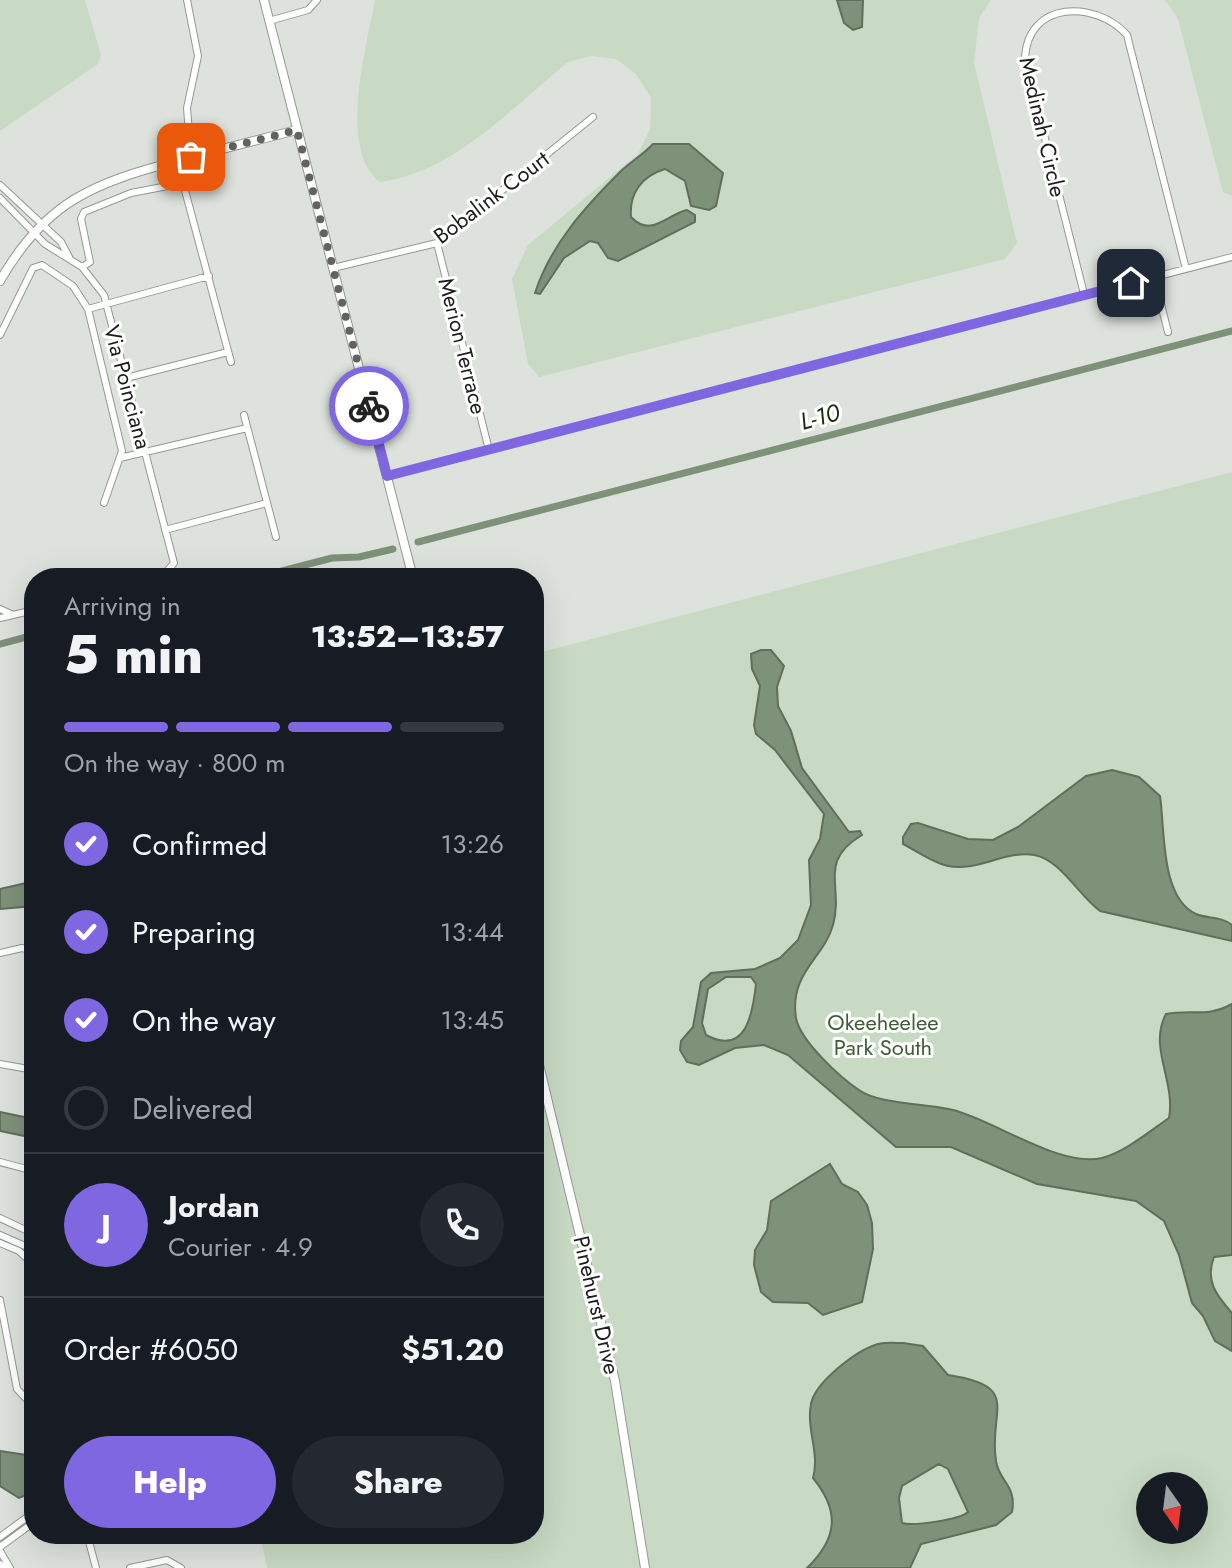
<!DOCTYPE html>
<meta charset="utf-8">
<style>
body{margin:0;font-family:Jost,sans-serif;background:#242831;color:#f1f3f6;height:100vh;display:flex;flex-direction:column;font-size:30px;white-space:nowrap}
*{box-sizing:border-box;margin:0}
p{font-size:26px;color:#9ea1a6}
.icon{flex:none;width:44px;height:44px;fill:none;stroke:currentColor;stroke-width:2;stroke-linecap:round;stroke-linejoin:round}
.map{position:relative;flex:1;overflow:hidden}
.panel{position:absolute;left:24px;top:568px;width:520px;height:976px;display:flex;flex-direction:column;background:#171b24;border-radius:32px;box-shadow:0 8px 32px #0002}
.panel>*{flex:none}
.needle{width:52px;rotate:166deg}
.fabs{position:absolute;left:1136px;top:1472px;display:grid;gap:16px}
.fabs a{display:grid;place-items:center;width:72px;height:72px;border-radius:50%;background:#171b24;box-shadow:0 8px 32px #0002;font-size:40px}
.pin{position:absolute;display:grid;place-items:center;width:68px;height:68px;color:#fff;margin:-34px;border-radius:16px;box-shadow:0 4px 12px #0006}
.courier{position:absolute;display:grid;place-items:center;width:80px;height:80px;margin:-40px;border:6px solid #7f67e2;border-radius:50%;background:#fff;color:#222;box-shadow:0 2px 10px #0007}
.head em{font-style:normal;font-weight:800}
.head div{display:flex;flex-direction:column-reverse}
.head{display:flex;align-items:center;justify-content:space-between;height:136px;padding:0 40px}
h1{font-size:52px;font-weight:800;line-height:60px}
.bar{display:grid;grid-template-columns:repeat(4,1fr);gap:12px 8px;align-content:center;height:96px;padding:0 40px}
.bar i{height:10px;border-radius:6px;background:#363941}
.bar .on{background:#7f67e2}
.bar p{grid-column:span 4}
.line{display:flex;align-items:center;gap:20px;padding:0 40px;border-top:2px solid #363941}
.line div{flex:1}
.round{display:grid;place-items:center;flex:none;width:84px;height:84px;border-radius:42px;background:#242831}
ol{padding:0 40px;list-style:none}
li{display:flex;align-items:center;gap:24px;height:88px}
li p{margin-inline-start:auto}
li .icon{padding:8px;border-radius:50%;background:#7f67e2;color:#fff;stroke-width:4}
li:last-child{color:#9ea1a6}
li i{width:44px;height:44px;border:4px solid #363941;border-radius:50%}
.button{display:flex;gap:16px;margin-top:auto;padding:16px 40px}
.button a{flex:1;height:92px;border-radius:48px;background:#7f67e2;color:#fff;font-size:32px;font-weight:800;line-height:92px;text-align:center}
.button a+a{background:#242831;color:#f1f3f6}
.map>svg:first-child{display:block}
.green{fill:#c8dac3;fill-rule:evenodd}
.water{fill:#7e9179;stroke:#616e5d;stroke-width:2;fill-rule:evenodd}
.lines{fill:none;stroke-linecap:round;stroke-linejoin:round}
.canal{stroke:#7e9179;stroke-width:7}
.minor-casing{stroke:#939992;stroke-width:8}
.tertiary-casing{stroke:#939992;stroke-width:10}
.minor{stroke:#fff;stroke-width:6}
.tertiary{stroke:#fff;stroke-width:8}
.done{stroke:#60635f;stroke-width:8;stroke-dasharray:0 14.4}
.route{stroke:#7f67e2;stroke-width:10}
.labels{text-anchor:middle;stroke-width:6;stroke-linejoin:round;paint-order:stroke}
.street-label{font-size:22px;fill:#1c1e1b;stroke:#fff}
.park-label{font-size:22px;fill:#3f5d36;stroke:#fff}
.water-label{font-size:24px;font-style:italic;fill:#15320c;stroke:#fff}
</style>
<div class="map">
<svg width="1232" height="1568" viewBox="0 0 1232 1568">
<rect width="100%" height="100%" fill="#dde3dc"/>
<path class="green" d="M0,0H85L101,55L98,64L0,131Z
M375,0H991L979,18L974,63L1017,243L1005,259L539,377L528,364L512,279L528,245L638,154L650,129L651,98L636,74L616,59L591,56L568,62C512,108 454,172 380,182C337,150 367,45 375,0Z
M1165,0H1232V196L1223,192L1178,19Z
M1232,472V1568H267L260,1534H534V654ZM1150,1486H1194V1530H1150Z"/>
<path class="water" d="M837,0H863L862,27L853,30L844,23Z
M653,144H689L723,173L716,206L709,210L691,206L685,181L665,169C642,176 629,193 631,217C651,238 666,215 687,210L695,215V222L618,261L608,258L598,243L590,241L564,258L540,294L535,293C551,244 585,207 620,172C630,162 643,155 653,144Z
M761,650H771L784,666L777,687L778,706L791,731L802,768L849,832L860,831L862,835C817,862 844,885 833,925C824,958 789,973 796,1018C800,1041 841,1078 859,1090C880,1105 928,1103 953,1110C994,1120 1060,1168 1102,1158C1125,1152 1150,1131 1169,1118C1176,1082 1148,1047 1166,1014C1194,1009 1206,1018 1232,1004V1255L1214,1257C1205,1281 1216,1295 1232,1313V1351L1215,1341L1203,1316L1192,1303L1179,1255L1164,1221L1136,1201L1037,1184L951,1147H896L788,1055L764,1045L735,1048L699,1065L687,1062L680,1050L681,1041L693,1027L701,982L711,973L755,969L780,958L798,940L811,905L809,860L820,839L824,814L775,750L756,734L754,725L760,686L752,669L751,654ZM726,977H751L756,984C753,1011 747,1057 706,1035L702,1023L708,989Z
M1112,770L1139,777L1160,796C1165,828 1160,898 1196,914C1208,919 1221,916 1232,925V941L1100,911C1079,896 1060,859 1034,855C1006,850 978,872 948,866C933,863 917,851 903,844V837L911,824L918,823L968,839L993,840L1018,827L1086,776Z
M30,882L34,883V906L0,909V889Z
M0,1112L34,1119V1138L0,1131Z
M830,1164L842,1184L858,1192L867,1205L872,1223L873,1249L862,1302L823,1315L808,1303L773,1302L761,1292L754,1265L755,1250L767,1230L771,1201Z
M903,1343L923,1346L948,1375C1023,1386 988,1410 996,1461C999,1482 1017,1485 1012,1512L996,1525L921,1544L910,1568H807C838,1538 840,1511 813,1478C820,1453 806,1429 811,1404C815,1382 857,1350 878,1344C886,1342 895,1343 903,1343ZM939,1464L948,1469L968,1512C959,1520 914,1526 902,1523L899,1498L902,1486Z
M0,1451L34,1456V1492L19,1498L0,1486Z"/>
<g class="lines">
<path class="canal" d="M418,542L1232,331
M254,578L332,558L359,557L393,549
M0,644L34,635"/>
<defs>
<path id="minor" d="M187,0L198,56L187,108L191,157
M269,21L308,10L317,0
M0,185L61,242L69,257
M0,198L45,244L82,267L104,295L174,563L161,578
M437,243L489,450
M82,267L90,262L81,219L84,212L131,193L183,183L231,362
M333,268L437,243L593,117
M1154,277L1168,332
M1084,294L1025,59C1027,0 1096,0 1127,35L1186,269
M88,309L209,276
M0,335L33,268L42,265L73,286L88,309L122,451L104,503
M126,378L228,352
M244,415L276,537
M120,458L247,428
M387,476L1232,257
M165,530L267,503
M0,609L13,615L0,618
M13,615L34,610
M0,953L22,948L34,951
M0,1064L34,1070
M0,1162L34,1171
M0,1218L34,1234
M0,1235L34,1250
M0,1243L19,1251L34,1265
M0,1300L17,1389L34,1407
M87,1534L96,1568
M0,1537L34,1512
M0,1547L34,1522
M0,1551L10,1568
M0,1564L5,1568
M130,1568L167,1560L181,1568"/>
<path id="tertiary" d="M264,0L413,578
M0,281C45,202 93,183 177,161C217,150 257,140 297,130
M534,1044L615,1381L645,1568"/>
</defs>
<use href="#minor" class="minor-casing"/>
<use href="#tertiary" class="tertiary-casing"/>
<use href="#minor" class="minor"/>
<use href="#tertiary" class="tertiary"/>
</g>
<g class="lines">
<path class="done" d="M191,157L297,130L369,406"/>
<path class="route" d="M369,406L387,476L1131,283"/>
</g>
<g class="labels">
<g class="street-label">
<text transform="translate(1043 127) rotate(77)" y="8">Medinah Circle</text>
<text transform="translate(491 197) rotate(-37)" y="8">Bobalink Court</text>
<text transform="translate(463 346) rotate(76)" y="8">Merion Terrace</text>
<text transform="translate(128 387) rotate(75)" y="8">Via Poinciana</text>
<text transform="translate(597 1305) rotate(77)" y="8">Pinehurst Drive</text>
</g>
<g class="park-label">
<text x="883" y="1030">Okeeheelee<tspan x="883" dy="25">Park South</tspan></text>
</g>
<g class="water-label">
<text transform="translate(820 417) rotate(-15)" y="8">L-10</text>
</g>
</g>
</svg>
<div class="fabs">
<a><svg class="needle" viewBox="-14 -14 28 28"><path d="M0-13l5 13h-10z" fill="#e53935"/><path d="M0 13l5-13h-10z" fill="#9ea1a6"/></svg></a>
</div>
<div class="pin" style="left:191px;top:157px;background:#ea580c"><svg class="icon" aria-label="bag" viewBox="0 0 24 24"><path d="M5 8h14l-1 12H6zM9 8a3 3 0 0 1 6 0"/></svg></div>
<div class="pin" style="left:1131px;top:283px;background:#1f2937"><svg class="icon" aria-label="home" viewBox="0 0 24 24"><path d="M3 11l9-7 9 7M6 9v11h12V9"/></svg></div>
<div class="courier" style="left:369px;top:406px"><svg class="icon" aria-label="bike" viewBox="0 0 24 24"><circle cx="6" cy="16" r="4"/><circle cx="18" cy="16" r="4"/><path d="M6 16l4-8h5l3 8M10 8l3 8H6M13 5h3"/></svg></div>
<section class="panel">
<div class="head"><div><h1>5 min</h1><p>Arriving in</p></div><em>13:52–13:57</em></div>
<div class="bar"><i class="on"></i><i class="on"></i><i class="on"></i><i></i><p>On the way · 800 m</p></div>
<ol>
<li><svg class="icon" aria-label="check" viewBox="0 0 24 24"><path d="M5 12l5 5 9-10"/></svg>Confirmed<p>13:26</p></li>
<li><svg class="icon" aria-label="check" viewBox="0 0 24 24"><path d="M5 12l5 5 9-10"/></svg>Preparing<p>13:44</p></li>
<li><svg class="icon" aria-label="check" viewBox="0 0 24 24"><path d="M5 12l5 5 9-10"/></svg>On the way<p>13:45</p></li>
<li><i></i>Delivered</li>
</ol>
<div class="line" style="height:144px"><b class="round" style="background:#7f67e2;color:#fff">J</b><div><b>Jordan</b><p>Courier · 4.9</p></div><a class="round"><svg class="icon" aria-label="phone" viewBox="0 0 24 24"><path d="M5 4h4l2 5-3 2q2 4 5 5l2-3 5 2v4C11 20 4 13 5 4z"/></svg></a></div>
<div class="line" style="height:104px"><div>Order #6050</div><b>$51.20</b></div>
<div class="button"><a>Help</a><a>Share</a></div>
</section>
</div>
